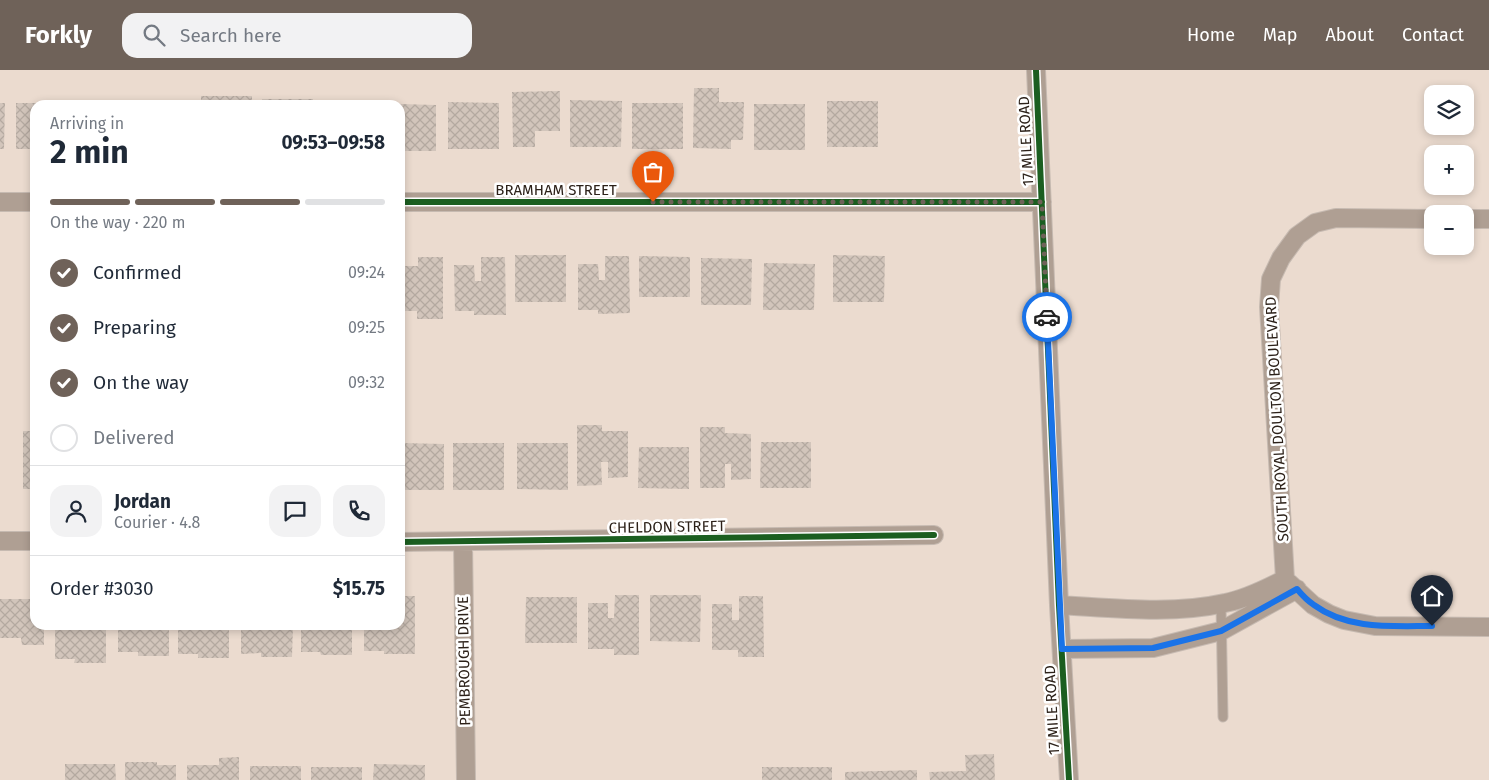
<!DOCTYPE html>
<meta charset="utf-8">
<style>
body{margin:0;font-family:"Fira Sans",sans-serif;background:#f2f2f3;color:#1f2937;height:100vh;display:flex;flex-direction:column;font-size:19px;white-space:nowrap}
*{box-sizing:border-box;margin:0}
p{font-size:16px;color:#747a83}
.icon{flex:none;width:28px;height:28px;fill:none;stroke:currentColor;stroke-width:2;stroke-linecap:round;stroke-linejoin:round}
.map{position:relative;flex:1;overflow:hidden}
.panel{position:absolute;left:30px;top:30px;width:375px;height:530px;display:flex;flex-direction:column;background:#fff;border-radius:15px;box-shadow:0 2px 8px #0003}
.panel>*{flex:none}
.controls{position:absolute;left:1424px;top:15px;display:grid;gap:10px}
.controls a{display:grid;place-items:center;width:50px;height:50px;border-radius:10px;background:#fff;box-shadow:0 2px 8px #0003;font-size:25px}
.pin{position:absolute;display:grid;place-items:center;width:42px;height:42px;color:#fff;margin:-51px -21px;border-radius:50% 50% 50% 0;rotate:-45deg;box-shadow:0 0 5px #0007}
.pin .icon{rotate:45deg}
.courier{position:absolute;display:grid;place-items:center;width:50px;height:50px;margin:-25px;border:4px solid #1a73e8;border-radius:50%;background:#fff;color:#222;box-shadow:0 1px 6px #0007}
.headline em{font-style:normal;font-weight:700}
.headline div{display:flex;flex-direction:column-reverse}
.headline{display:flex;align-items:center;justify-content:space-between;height:85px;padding:0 20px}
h1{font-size:32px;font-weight:700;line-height:38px}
.bar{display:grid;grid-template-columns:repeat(4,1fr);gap:8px 5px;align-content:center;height:60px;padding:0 20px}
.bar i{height:6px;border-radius:4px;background:#e0e1e3}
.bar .selected{background:#6f6259}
.bar p{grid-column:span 4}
.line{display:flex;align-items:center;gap:12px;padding:0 20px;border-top:1px solid #e0e1e3}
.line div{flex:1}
.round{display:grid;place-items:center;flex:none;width:52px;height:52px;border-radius:15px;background:#f2f2f3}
ol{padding:0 20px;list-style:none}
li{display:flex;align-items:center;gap:15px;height:55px}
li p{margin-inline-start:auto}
li .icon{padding:5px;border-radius:50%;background:#6f6259;color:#fff;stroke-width:4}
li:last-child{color:#747a83}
li i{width:28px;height:28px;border:2px solid #e0e1e3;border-radius:50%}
header{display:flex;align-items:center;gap:30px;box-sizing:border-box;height:70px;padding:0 25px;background:#6f6259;color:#fff}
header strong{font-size:24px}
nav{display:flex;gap:28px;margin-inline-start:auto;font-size:18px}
.search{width:350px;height:45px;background:#f2f2f3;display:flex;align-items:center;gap:12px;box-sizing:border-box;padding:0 18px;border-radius:15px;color:#747a83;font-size:19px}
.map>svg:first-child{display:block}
.building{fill:url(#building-cross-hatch)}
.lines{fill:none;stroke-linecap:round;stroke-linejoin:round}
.service-casing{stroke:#c6bab1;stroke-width:11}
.minor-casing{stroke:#c6bab1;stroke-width:20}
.service{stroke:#af9f93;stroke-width:9}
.minor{stroke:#af9f93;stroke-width:18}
.cycleway-casing{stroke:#fff;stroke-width:9}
.cycleway{stroke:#1b5e20;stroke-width:6}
.done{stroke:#6f6259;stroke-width:5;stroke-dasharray:0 9}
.route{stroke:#1a73e8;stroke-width:6}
.labels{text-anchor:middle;stroke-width:5;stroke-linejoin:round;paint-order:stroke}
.street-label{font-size:15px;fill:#2c2119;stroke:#fff}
</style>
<header>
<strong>Forkly</strong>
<div class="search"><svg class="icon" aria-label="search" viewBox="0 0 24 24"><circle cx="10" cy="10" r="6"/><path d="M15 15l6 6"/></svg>Search here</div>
<nav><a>Home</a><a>Map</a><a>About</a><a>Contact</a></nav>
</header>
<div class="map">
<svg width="1489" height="710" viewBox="0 0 1489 710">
<defs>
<pattern id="building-cross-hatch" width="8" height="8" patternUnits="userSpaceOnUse" patternTransform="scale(1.25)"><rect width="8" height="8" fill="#d2c5bb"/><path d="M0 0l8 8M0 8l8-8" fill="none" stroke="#b4a9a0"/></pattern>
</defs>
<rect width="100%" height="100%" fill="#ebdbcf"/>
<path class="building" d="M694,18H719V32H744L743,70H731V79L693,78Z
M560,21V61H535V77H513L512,22Z
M201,26H252V35H201Z
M262,29H313V35H262Z
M78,30L129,31V35H78Z
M570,30L622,31L621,77H570Z
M827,31H878V77H827Z
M326,32H368V35H326Z
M448,32L499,33V79H448Z
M0,33H5L4,79H0Z
M16,33H67V35H35V79H16Z
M632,33H683V79H632Z
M400,34L436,35V81H400Z
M754,34H805V80H754Z
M515,185H566V232H515Z
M833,185L885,186L884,232H833Z
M605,186H629L630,243L598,244V240H578V194H598L599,210H605Z
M639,186L690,187V227H639Z
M418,187H443V249H417V241H400V196H418Z
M481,187H505L506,245H474V241H455L454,195H474L475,211H481Z
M701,188L752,189L751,235H701Z
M764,193L815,194L814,240H763Z
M577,355H602V361H628V407L608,408V392H601L602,415L577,416Z
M700,357H725V363L751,364V409L731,410V394H725V418H700Z
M23,361H35V419H23Z
M761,372H811V418H760Z
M400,373L444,374V420H400Z
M453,373H504V420H453Z
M517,373H568V420L517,419Z
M639,377H689V419L638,418Z
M615,525H639V585H614V579H588V533H608V548H614Z
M650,525H701L700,572L650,571Z
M400,526H415V584H384V581H364V555H400Z
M739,526H763L764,587H738V580H712V534H732V550H739Z
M526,527H577V573H525Z
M0,529H35V555H44V575H22L21,568H0Z
M55,555H106V593H74L75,589H55Z
M118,555H169V586H138V582H118Z
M178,555H229V588H198V584H178Z
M241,555H293L292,587H261V583L241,584Z
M301,555H352V585H321L320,582H301Z
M994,684L995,710H930L929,702L966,701L965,685Z
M239,687V710H187V695H219V688Z
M125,692H157V695H176V710H125Z
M65,694H115L116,710H65Z
M374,694L425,695V710H373Z
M250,696H301V710H250Z
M311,697H362V710H311Z
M762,697H832V710H762Z
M917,700V710H845V702Z"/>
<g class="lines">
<defs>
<path id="service" d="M1221,534L1223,647"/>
<path id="minor" d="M1036,0L1059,535L1069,710
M0,132H35
M400,132H1042
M1465,149H1489
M0,471H35
M400,472L934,465
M463,472L466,710
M1285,509L1269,237L1271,209L1281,188L1297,166L1315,153L1336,148L1432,149
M1289,513L1313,535L1329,544L1344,550L1375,556L1489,557
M1059,535C1114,538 1171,545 1225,533C1246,529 1266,519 1285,509
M1062,579L1153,578L1221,561L1297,519"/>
</defs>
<use href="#service" class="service-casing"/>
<use href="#minor" class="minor-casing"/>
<use href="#service" class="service"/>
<use href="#minor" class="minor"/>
<defs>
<path id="cycleway" d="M1036,0L1059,535L1069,710
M400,132H1042
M400,472L934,465"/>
</defs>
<use href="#cycleway" class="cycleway-casing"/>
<use href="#cycleway" class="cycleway"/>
</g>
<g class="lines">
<path class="done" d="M653,132H1042L1047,247"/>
<path class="route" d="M1047,247L1062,579L1153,578L1221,561L1297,519C1302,525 1308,531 1314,535C1348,560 1392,556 1432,556"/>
</g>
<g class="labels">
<g class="street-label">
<text transform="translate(1026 71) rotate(-93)" y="5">17 MILE ROAD</text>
<text x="556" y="125">BRAMHAM STREET</text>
<text transform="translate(1277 349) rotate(-93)" y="5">SOUTH ROYAL DOULTON BOULEVARD</text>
<text transform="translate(667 457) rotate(-1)" y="5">CHELDON STREET</text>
<text transform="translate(464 591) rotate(-91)" y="5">PEMBROUGH DRIVE</text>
<text transform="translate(1052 640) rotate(-93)" y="5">17 MILE ROAD</text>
</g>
</g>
</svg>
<div class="controls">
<a><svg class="icon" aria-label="layers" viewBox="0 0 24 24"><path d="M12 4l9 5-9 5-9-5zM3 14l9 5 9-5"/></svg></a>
<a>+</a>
<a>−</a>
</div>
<div class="pin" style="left:653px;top:132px;background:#ea580c"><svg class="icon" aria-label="bag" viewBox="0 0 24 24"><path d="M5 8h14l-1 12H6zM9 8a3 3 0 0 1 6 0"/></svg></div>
<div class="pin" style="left:1432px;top:556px;background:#1f2937"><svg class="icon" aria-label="home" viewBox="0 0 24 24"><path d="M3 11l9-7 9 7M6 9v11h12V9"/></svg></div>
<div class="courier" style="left:1047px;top:247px"><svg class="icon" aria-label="car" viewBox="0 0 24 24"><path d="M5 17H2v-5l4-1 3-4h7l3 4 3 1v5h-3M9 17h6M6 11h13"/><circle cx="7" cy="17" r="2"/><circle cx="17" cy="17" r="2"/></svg></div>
<section class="panel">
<div class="headline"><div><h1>2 min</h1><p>Arriving in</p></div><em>09:53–09:58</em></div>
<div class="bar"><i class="selected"></i><i class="selected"></i><i class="selected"></i><i></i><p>On the way · 220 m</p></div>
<ol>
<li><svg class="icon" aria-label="check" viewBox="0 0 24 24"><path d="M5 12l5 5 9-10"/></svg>Confirmed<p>09:24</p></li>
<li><svg class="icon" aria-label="check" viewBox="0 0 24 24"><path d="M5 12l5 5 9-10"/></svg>Preparing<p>09:25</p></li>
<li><svg class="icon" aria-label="check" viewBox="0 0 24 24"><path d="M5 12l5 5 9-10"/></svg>On the way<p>09:32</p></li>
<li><i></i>Delivered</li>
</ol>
<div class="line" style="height:90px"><a class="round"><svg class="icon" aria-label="person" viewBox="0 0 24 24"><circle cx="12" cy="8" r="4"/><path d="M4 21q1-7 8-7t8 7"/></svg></a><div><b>Jordan</b><p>Courier · 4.8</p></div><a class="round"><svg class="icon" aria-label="chat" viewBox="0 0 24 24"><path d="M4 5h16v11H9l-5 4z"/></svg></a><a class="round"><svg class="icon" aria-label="phone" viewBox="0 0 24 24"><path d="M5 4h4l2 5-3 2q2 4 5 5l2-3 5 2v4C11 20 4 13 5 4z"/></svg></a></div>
<div class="line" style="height:65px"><div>Order #3030</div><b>$15.75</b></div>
</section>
</div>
